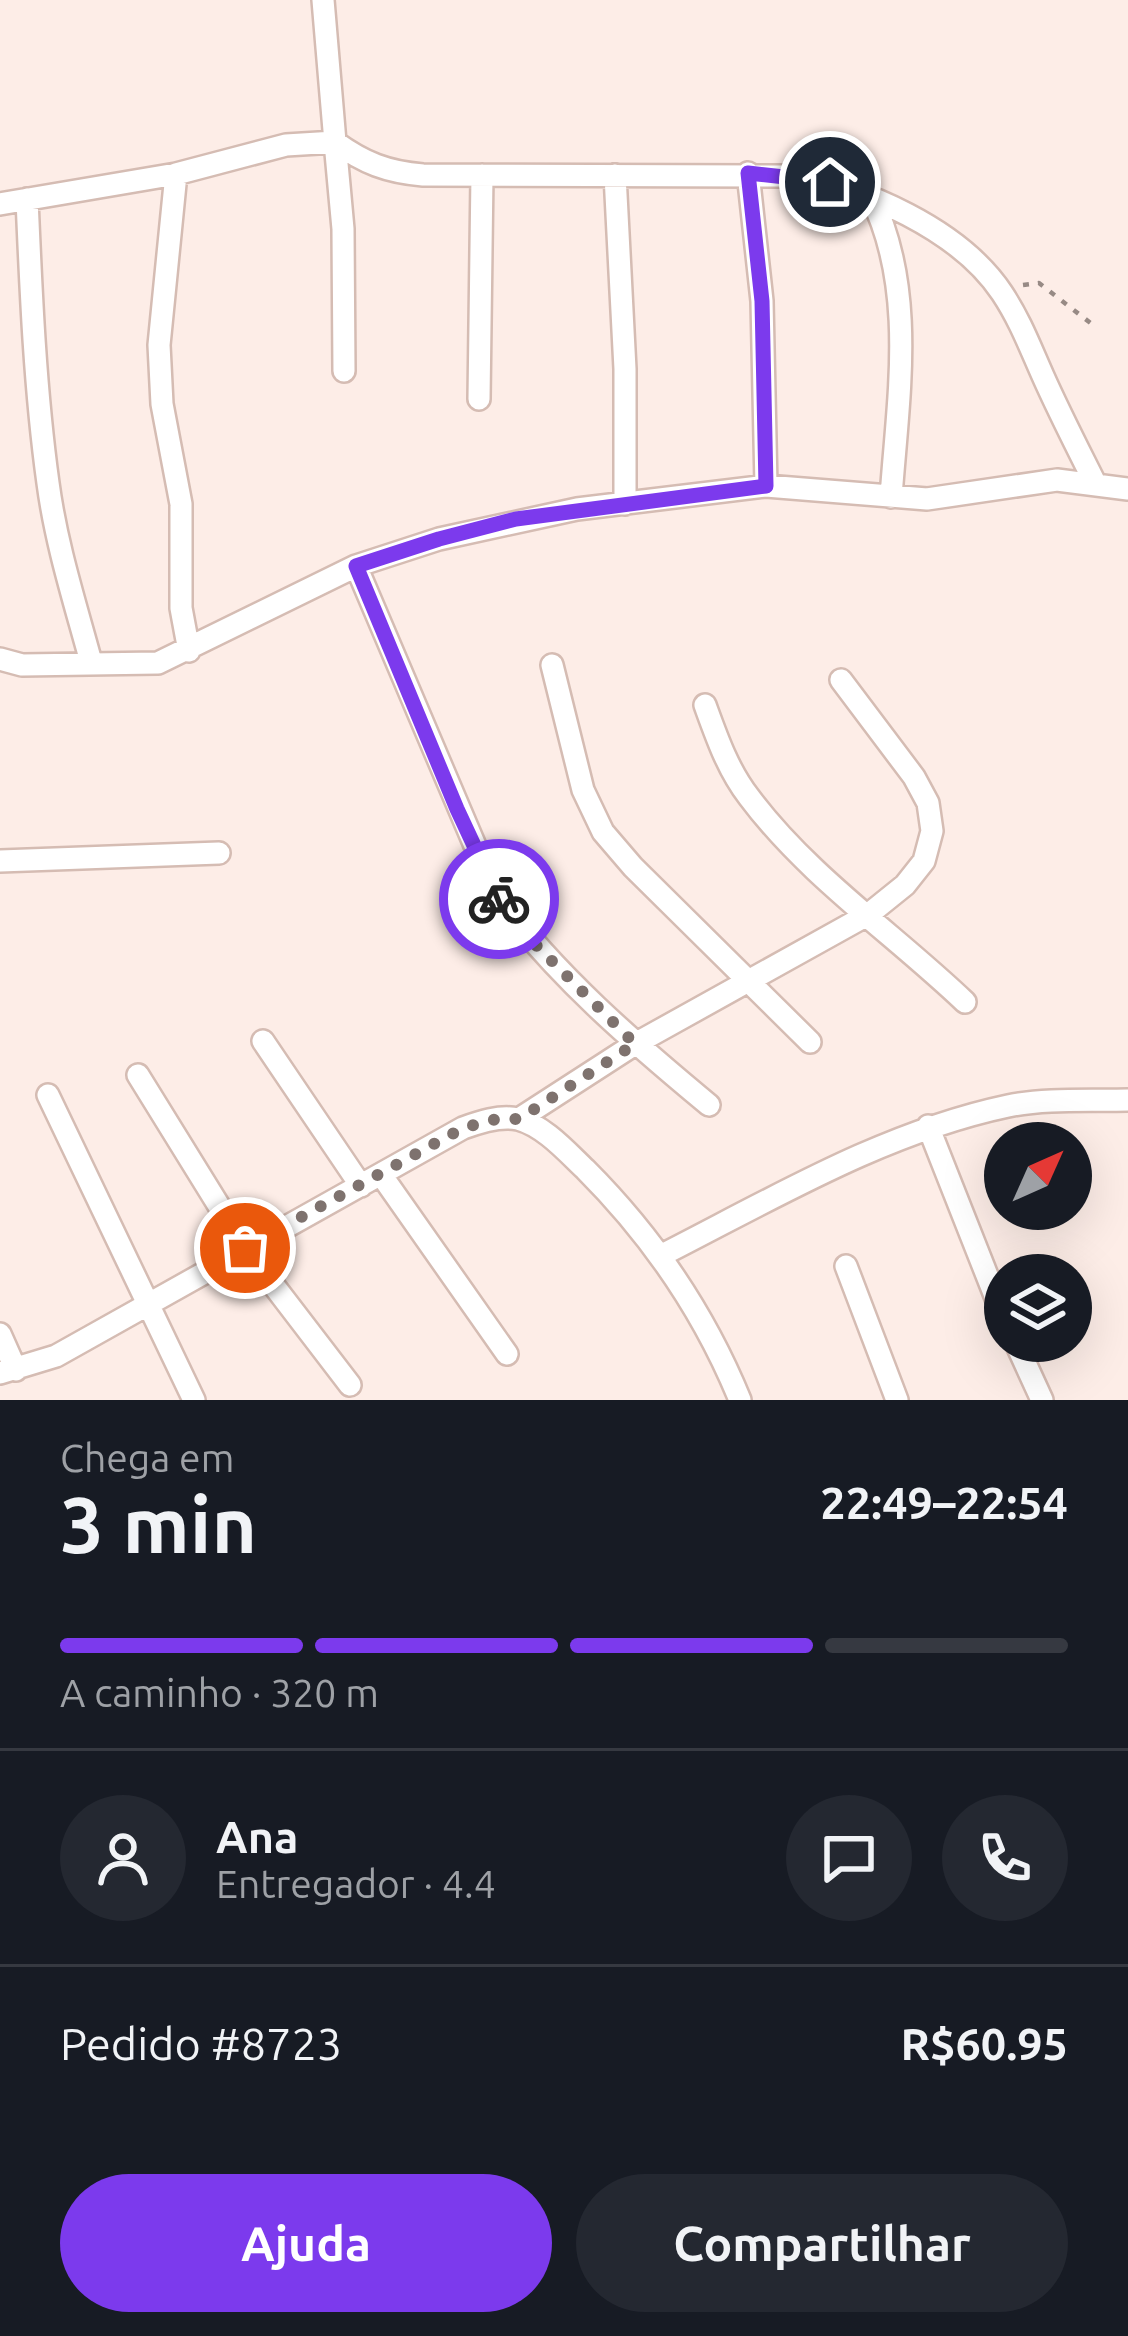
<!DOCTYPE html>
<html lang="pt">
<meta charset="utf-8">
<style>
body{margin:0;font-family:Ubuntu,sans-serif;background:#242831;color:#f1f3f6;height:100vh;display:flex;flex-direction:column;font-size:45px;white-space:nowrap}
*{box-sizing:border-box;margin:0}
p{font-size:39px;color:#9ea1a6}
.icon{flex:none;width:66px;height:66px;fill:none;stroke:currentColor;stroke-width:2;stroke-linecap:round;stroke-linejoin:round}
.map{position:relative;height:1400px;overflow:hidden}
.details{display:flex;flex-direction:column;background:#171b24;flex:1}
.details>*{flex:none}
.needle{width:78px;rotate:45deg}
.fabs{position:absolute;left:984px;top:1122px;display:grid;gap:24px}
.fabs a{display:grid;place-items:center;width:108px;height:108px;border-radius:50%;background:#171b24;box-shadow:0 12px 48px #0002;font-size:60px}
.pin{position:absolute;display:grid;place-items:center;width:102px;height:102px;color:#fff;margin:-51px;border:6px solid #fff;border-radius:50%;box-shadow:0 3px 12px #0007}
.courier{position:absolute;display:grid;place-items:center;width:120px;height:120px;margin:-60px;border:9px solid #7c3aed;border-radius:50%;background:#fff;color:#222;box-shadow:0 3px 15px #0007}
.headline em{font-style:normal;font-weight:700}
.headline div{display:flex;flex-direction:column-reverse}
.headline{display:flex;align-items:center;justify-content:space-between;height:204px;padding:0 60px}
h1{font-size:78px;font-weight:700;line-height:90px}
.bar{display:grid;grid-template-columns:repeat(4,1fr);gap:18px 12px;align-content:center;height:144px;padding:0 60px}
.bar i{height:15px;border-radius:9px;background:#363941}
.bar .selected{background:#7c3aed}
.bar p{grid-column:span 4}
.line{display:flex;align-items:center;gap:30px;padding:0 60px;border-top:3px solid #363941}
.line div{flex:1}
.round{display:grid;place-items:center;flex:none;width:126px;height:126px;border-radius:63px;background:#242831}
.button{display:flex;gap:24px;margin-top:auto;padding:24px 60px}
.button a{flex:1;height:138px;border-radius:72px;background:#7c3aed;color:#fff;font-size:48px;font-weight:700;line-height:138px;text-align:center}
.button a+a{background:#242831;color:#f1f3f6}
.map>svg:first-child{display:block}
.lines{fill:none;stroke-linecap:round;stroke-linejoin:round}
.minor-casing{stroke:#d5bcb3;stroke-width:26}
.path{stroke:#978a85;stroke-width:4.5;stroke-dasharray:6 9;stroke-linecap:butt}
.minor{stroke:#fff;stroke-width:21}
.done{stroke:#7e726e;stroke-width:12;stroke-dasharray:0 21.6}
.route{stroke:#7c3aed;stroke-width:15}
</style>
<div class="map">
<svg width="1128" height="1400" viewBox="0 0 1128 1400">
<rect width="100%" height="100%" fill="#fdede7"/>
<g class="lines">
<defs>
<path id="minor" d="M323,0L335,142C364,163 387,172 423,175L790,176C863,186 960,230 1002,293C1020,320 1030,347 1043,376C1059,412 1077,447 1095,483
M748,173L762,301L766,486
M615,175L625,369V504
M870,195C917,288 898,397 891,497
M27,199C31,293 35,389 48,483C56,544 75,603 91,662
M0,204L176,174
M479,399L482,175
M356,566L496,895C555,975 633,1042 709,1105
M189,651L181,608V504L162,404L159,345L176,174L286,145L335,142L343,229L344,371
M0,659L22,665L158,663L356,566L439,539L577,509L766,486L927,499L1057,480L1128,489
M552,665L583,790L603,832L633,867L810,1042
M705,705C717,738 728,770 749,797C808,876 895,935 965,1002
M0,861L219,853
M263,1041L361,1186
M138,1075L245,1248L350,1385
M48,1095L194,1400
M519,1119L635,1044L869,914L905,885L924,861L932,831L928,803L914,777L841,680
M928,1126L1005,1321
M382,1176L507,1354
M662,1255C774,1198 885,1132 1008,1106C1046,1098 1089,1101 1128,1100
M846,1266L897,1400
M0,1334L16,1370
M1015,1341L1042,1400
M0,1373L56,1356L463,1128C479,1122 500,1115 518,1119C544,1126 566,1151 585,1169C652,1236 704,1312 740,1400"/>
</defs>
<use href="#minor" class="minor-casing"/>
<path class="path" d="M1023,285L1039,283L1093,325"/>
<use href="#minor" class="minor"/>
</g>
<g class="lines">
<path class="done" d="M245,1248L463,1128L497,1119H519L635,1044L524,933L499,899"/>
<path class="route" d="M499,899L457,809L356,566L439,539L516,519L766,486L762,301L748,173L830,182"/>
</g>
</svg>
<div class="fabs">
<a><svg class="needle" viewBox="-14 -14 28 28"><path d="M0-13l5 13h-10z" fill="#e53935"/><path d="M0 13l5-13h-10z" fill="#9ea1a6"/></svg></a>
<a><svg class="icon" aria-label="layers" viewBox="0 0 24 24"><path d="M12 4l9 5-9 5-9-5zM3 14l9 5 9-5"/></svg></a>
</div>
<div class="pin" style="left:245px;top:1248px;background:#ea580c"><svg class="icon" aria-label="bag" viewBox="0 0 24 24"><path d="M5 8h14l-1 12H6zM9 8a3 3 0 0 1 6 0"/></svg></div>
<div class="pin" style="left:830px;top:182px;background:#1f2937"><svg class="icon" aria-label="home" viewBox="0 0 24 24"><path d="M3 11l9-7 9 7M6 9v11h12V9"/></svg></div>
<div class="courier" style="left:499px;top:899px"><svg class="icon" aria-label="bike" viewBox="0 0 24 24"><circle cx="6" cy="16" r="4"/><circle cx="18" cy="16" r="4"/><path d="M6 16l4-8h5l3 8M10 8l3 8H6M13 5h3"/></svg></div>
</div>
<section class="details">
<div class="headline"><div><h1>3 min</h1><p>Chega em</p></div><em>22:49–22:54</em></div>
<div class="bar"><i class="selected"></i><i class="selected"></i><i class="selected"></i><i></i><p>A caminho · 320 m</p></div>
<div class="line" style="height:216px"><a class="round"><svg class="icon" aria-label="person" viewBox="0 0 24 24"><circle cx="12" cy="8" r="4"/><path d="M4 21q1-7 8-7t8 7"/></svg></a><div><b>Ana</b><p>Entregador · 4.4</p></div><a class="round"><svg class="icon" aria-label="chat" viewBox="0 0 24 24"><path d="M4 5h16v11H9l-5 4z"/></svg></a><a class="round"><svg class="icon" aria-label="phone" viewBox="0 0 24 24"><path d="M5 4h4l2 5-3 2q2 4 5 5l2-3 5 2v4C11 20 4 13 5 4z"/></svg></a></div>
<div class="line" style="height:156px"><div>Pedido #8723</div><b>R$60.95</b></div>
<div class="button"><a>Ajuda</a><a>Compartilhar</a></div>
</section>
